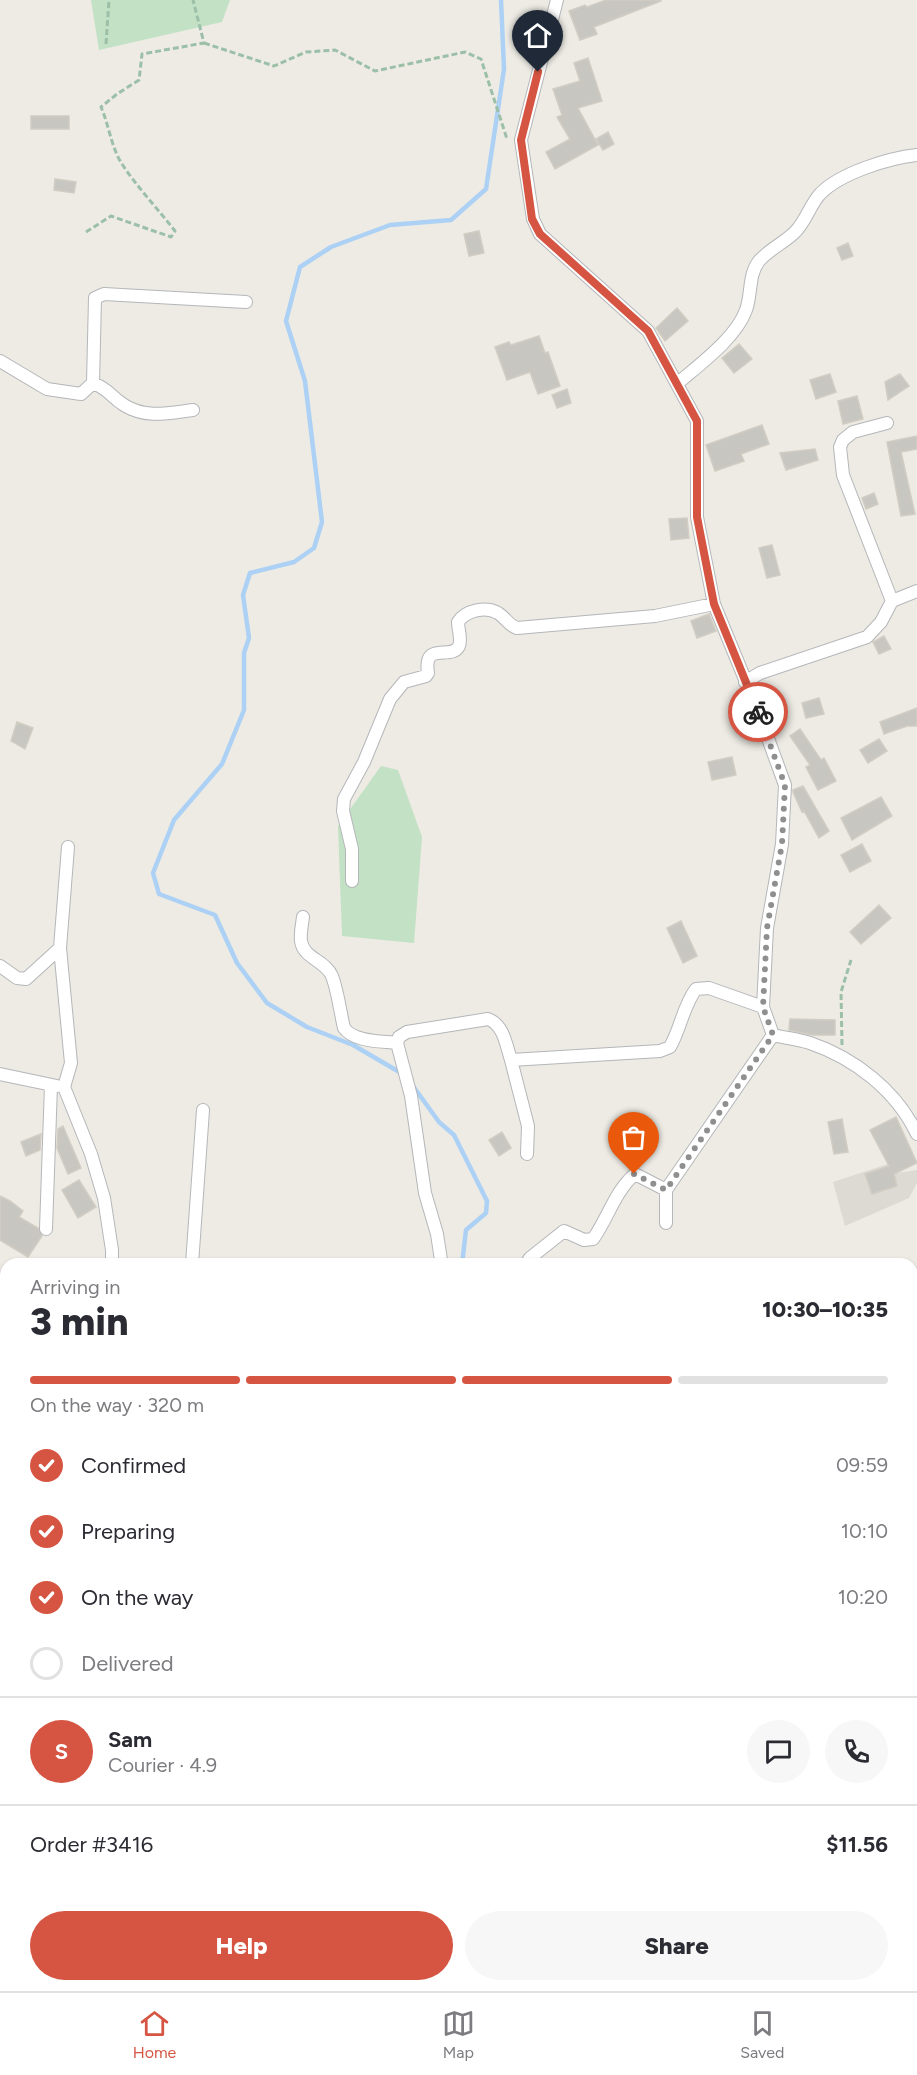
<!DOCTYPE html>
<meta charset="utf-8">
<style>
body{margin:0;font-family:Figtree,sans-serif;background:#f7f7f7;color:#2b2b33;height:100vh;display:flex;flex-direction:column;font-size:22px;white-space:nowrap}
*{box-sizing:border-box;margin:0}
p{font-size:20px;color:#7c7c81}
.icon{flex:none;width:33px;height:33px;fill:none;stroke:currentColor;stroke-width:2;stroke-linecap:round;stroke-linejoin:round}
.map{position:relative;flex:1;overflow:hidden}
.side{position:absolute;left:0px;top:1258px;width:918px;height:734px;display:flex;flex-direction:column;background:#fff;border-radius:18px 18px 0 0;box-shadow:0 2px 4px #0004}
.side>*{flex:none}
.pin{position:absolute;display:grid;place-items:center;width:51px;height:51px;color:#fff;margin:-62px -26px;border-radius:50% 50% 50% 0;rotate:-45deg;box-shadow:0 0 6px #0007}
.pin .icon{rotate:45deg}
.courier{position:absolute;display:grid;place-items:center;width:60px;height:60px;margin:-30px;border:4px solid #d55542;border-radius:50%;background:#fff;color:#222;box-shadow:0 2px 8px #0007}
.overview em{font-style:normal;font-weight:800}
.overview div{display:flex;flex-direction:column-reverse}
.overview{display:flex;align-items:center;justify-content:space-between;height:102px;padding:0 30px}
h1{font-size:39px;font-weight:800;line-height:45px}
.bar{display:grid;grid-template-columns:repeat(4,1fr);gap:9px 6px;align-content:center;height:72px;padding:0 30px}
.bar i{height:8px;border-radius:4px;background:#e1e1e2}
.bar .current{background:#d55542}
.bar p{grid-column:span 4}
.line{display:flex;align-items:center;gap:15px;padding:0 30px;border-top:2px solid #e1e1e2}
.line div{flex:1}
.round{display:grid;place-items:center;flex:none;width:63px;height:63px;border-radius:32px;background:#f7f7f7}
ol{padding:0 30px;list-style:none}
li{display:flex;align-items:center;gap:18px;height:66px}
li p{margin-inline-start:auto}
li .icon{padding:6px;border-radius:50%;background:#d55542;color:#fff;stroke-width:4}
li:last-child{color:#7c7c81}
li i{width:33px;height:33px;border:3px solid #e1e1e2;border-radius:50%}
.button{display:flex;gap:12px;margin-top:auto;padding:12px 30px}
.button a{flex:1;height:69px;border-radius:36px;background:#d55542;color:#fff;font-size:24px;font-weight:800;line-height:69px;text-align:center}
.button a+a{background:#f7f7f7;color:#2b2b33}
.tab-bar{display:flex;justify-content:space-around;align-items:center;height:84px;border-top:2px solid #e1e1e2;background:#fff;font-size:16px;color:#7c7c81}
.tab-bar a{display:grid;justify-items:center;gap:3px}
.tab-bar .current{color:#d55542}
.map>svg:first-child{display:block}
.education{fill:#dcdad2}
.green{fill:#c3e1c5}
.lines{fill:none;stroke-linecap:round;stroke-linejoin:round}
.stream{stroke:#acd1f5;stroke-width:4.5}
.building{fill:#c8c6c0;stroke:#d1cdc3;stroke-width:1.5}
.street-casing{stroke:#b4b6b9;stroke-width:14}
.secondary-casing{stroke:#b5b7bc;stroke-width:19}
.path{stroke:#9cbfa8;stroke-width:3;stroke-dasharray:6 3;stroke-linecap:butt}
.street{stroke:#fff;stroke-width:12}
.secondary{stroke:#fff;stroke-width:16}
.done{stroke:#8f8f90;stroke-width:6;stroke-dasharray:0 10.8}
.route{stroke:#d55542;stroke-width:8}
</style>
<div class="map">
<svg width="917" height="1991" viewBox="0 0 917 1991">
<rect width="100%" height="100%" fill="#edebe4"/>
<path class="education" d="M891,1163L896,1173L917,1170V1183L909,1198L845,1226L833,1182Z"/>
<path class="green" d="M91,0H230L222,22L99,50Z
M381,766L398,770L422,837L414,943L342,936L338,826Z"/>
<g class="lines">
<path class="stream" d="M401,1073L353,1045L307,1027L267,1003L237,963L215,915L159,894L153,873L174,820L222,764L244,710V653L249,638L243,595L250,573L294,562L314,548L322,522L305,381L286,321L300,267L331,247L390,225L451,220L486,189L504,69L501,0
M413,1086L439,1122L454,1135L487,1201L486,1213L466,1230L462,1264
M0,1825L6,1836"/>
</g>
<path class="building" d="M606,0H661V1L594,27L597,34L580,40L569,11L585,5L587,7Z
M588,58L602,101L578,108L598,145L555,169L546,152L570,139L557,117L562,115L553,89L580,81L574,63Z
M31,116H69V129H31Z
M608,132L614,144L603,150L596,139Z
M55,179L76,182L74,193L54,190Z
M479,231L484,253L469,256L464,234Z
M848,243L853,256L842,260L837,248Z
M677,308L688,321L665,341L656,328Z
M539,336L545,353L548,352L560,386L538,394L530,372L507,380L495,347L509,342L511,345Z
M739,344L752,359L734,373L722,358Z
M830,374L836,392L816,399L810,380Z
M900,374L909,386L888,400L885,382Z
M567,389L571,403L557,408L552,395Z
M857,396L863,419L843,424L838,401Z
M762,425L769,444L741,454L744,461L715,471L706,445Z
M917,436V449L901,452L915,514L901,516L887,442Z
M815,449L818,460L786,470L780,453Z
M874,493L878,504L866,509L862,498Z
M687,518L689,538L671,540L669,519Z
M772,545L780,575L767,578L759,548Z
M709,614L716,631L697,638L691,621Z
M884,636L891,649L879,654L873,642Z
M819,698L824,714L806,718L802,703Z
M917,708V726H907L884,734L880,722Z
M17,722L33,728L25,749L11,741Z
M800,729L821,760L824,758L836,781L818,790L806,767L810,765L790,736Z
M879,739L887,751L868,763L860,750Z
M732,757L736,775L712,780L708,762Z
M803,786L829,831L819,838L804,811L802,812L793,792V790Z
M881,797L892,816L852,840L841,818Z
M862,844L871,861L850,872L841,855Z
M879,905L891,918L861,944L850,932Z
M681,921L697,956L683,963L667,928Z
M790,1019L835,1020V1035H812L789,1030Z
M896,1117L917,1163L894,1174L897,1186L872,1194L865,1174L889,1166L870,1130Z
M842,1119L848,1152L834,1154L828,1122Z
M63,1126L81,1168L68,1174L57,1148L58,1129Z
M502,1132L511,1148L499,1156L489,1140Z
M41,1134L40,1150L26,1156L21,1142Z
M79,1180L96,1207L78,1218L62,1190Z
M0,1196L10,1201L23,1211L19,1217L38,1228L42,1236L28,1257L0,1240Z"/>
<g class="lines">
<defs>
<path id="street" d="M557,0L521,140L533,219L540,234L648,331L697,421V517L714,604L758,711L785,785L782,844L767,928L763,1007L773,1035C785,1038 798,1039 810,1043C854,1058 896,1090 917,1134
M0,361L47,389L81,394L93,383L95,298L104,294L246,302
M93,383C110,390 110,396 124,405C146,419 169,413 193,410
M678,383C700,364 736,338 746,310C752,294 748,275 759,261C768,250 784,243 795,232C806,221 810,205 820,194C840,173 889,158 917,155
M887,423L853,432L843,440L840,447L843,475L892,601
M745,682L760,673L867,637L881,622L892,601L917,591
M68,847L60,948L71,1063L64,1087L91,1154L104,1198L112,1250V1264
M352,881V849L343,811L344,799L364,762L390,699L404,682L426,676L428,673C423,640 452,661 459,646C462,640 458,629 458,622C466,610 486,606 498,613C506,618 508,625 517,628L655,616L714,604
M303,917C302,925 300,934 301,941C303,958 326,961 332,976C338,992 340,1011 344,1028C354,1042 381,1041 397,1043
M0,966L17,978L26,979L60,948
M511,1060L528,1126L527,1154
M0,1074L57,1086
M666,1223V1190L773,1035
M46,1229L51,1085
M192,1264L203,1110
M438,1264L441,1260L437,1234L425,1193L411,1096L397,1043L399,1037L407,1032L488,1019C504,1025 506,1045 511,1060L660,1051L670,1047C681,1028 683,1006 696,989L709,988L763,1007
M526,1264L530,1258L564,1231L584,1240L593,1239C608,1218 615,1191 635,1174L666,1190
M0,1408L6,1410
M912,1417L917,1416
M912,1674L917,1673
M0,1789L6,1762
M0,1824L6,1822
M0,1843L6,1852
M12,1991V1986
M65,1991L66,1986
M84,1991L86,1986
M134,1991V1986
M423,1991L425,1986"/>
<path id="secondary" d="M912,1742L917,1735
M739,1991L742,1986"/>
</defs>
<use href="#street" class="street-casing"/>
<use href="#secondary" class="secondary-casing"/>
<path class="path" d="M204,43L274,66L306,52L335,50L375,71L465,52L481,59L507,139
M106,44L109,0
M86,232L111,216L171,237L175,231C158,209 137,187 122,164C111,147 109,125 101,107L117,94L139,80L142,54L204,43L193,0
M842,1045L841,992L851,960
M588,1986L597,1991"/>
<use href="#street" class="street"/>
<use href="#secondary" class="secondary"/>
</g>
<g class="lines">
<path class="done" d="M634,1174L666,1190L773,1035L763,1007L767,928L782,844L785,785L758,712"/>
<path class="route" d="M538,72L521,140L532,219L540,234L648,331L697,421V517L714,604L758,712"/>
</g>
</svg>
<div class="pin" style="left:634px;top:1174px;background:#ea580c"><svg class="icon" aria-label="bag" viewBox="0 0 24 24"><path d="M5 8h14l-1 12H6zM9 8a3 3 0 0 1 6 0"/></svg></div>
<div class="pin" style="left:538px;top:72px;background:#1f2937"><svg class="icon" aria-label="home" viewBox="0 0 24 24"><path d="M3 11l9-7 9 7M6 9v11h12V9"/></svg></div>
<div class="courier" style="left:758px;top:712px"><svg class="icon" aria-label="bike" viewBox="0 0 24 24"><circle cx="6" cy="16" r="4"/><circle cx="18" cy="16" r="4"/><path d="M6 16l4-8h5l3 8M10 8l3 8H6M13 5h3"/></svg></div>
<section class="side">
<div class="overview"><div><h1>3 min</h1><p>Arriving in</p></div><em>10:30–10:35</em></div>
<div class="bar"><i class="current"></i><i class="current"></i><i class="current"></i><i></i><p>On the way · 320 m</p></div>
<ol>
<li><svg class="icon" aria-label="check" viewBox="0 0 24 24"><path d="M5 12l5 5 9-10"/></svg>Confirmed<p>09:59</p></li>
<li><svg class="icon" aria-label="check" viewBox="0 0 24 24"><path d="M5 12l5 5 9-10"/></svg>Preparing<p>10:10</p></li>
<li><svg class="icon" aria-label="check" viewBox="0 0 24 24"><path d="M5 12l5 5 9-10"/></svg>On the way<p>10:20</p></li>
<li><i></i>Delivered</li>
</ol>
<div class="line" style="height:108px"><b class="round" style="background:#d55542;color:#fff">S</b><div><b>Sam</b><p>Courier · 4.9</p></div><a class="round"><svg class="icon" aria-label="chat" viewBox="0 0 24 24"><path d="M4 5h16v11H9l-5 4z"/></svg></a><a class="round"><svg class="icon" aria-label="phone" viewBox="0 0 24 24"><path d="M5 4h4l2 5-3 2q2 4 5 5l2-3 5 2v4C11 20 4 13 5 4z"/></svg></a></div>
<div class="line" style="height:78px"><div>Order #3416</div><b>$11.56</b></div>
<div class="button"><a>Help</a><a>Share</a></div>
</section>
</div>
<nav class="tab-bar">
<a class="current"><svg class="icon" aria-label="home" viewBox="0 0 24 24"><path d="M3 11l9-7 9 7M6 9v11h12V9"/></svg>Home</a>
<a><svg class="icon" aria-label="map" viewBox="0 0 24 24"><path d="M3 6l6-2 6 2 6-2v14l-6 2-6-2-6 2zM9 4v14M15 6v14"/></svg>Map</a>
<a><svg class="icon" aria-label="saved" viewBox="0 0 24 24"><path d="M7 4h10v16l-5-4-5 4z"/></svg>Saved</a>
</nav>
